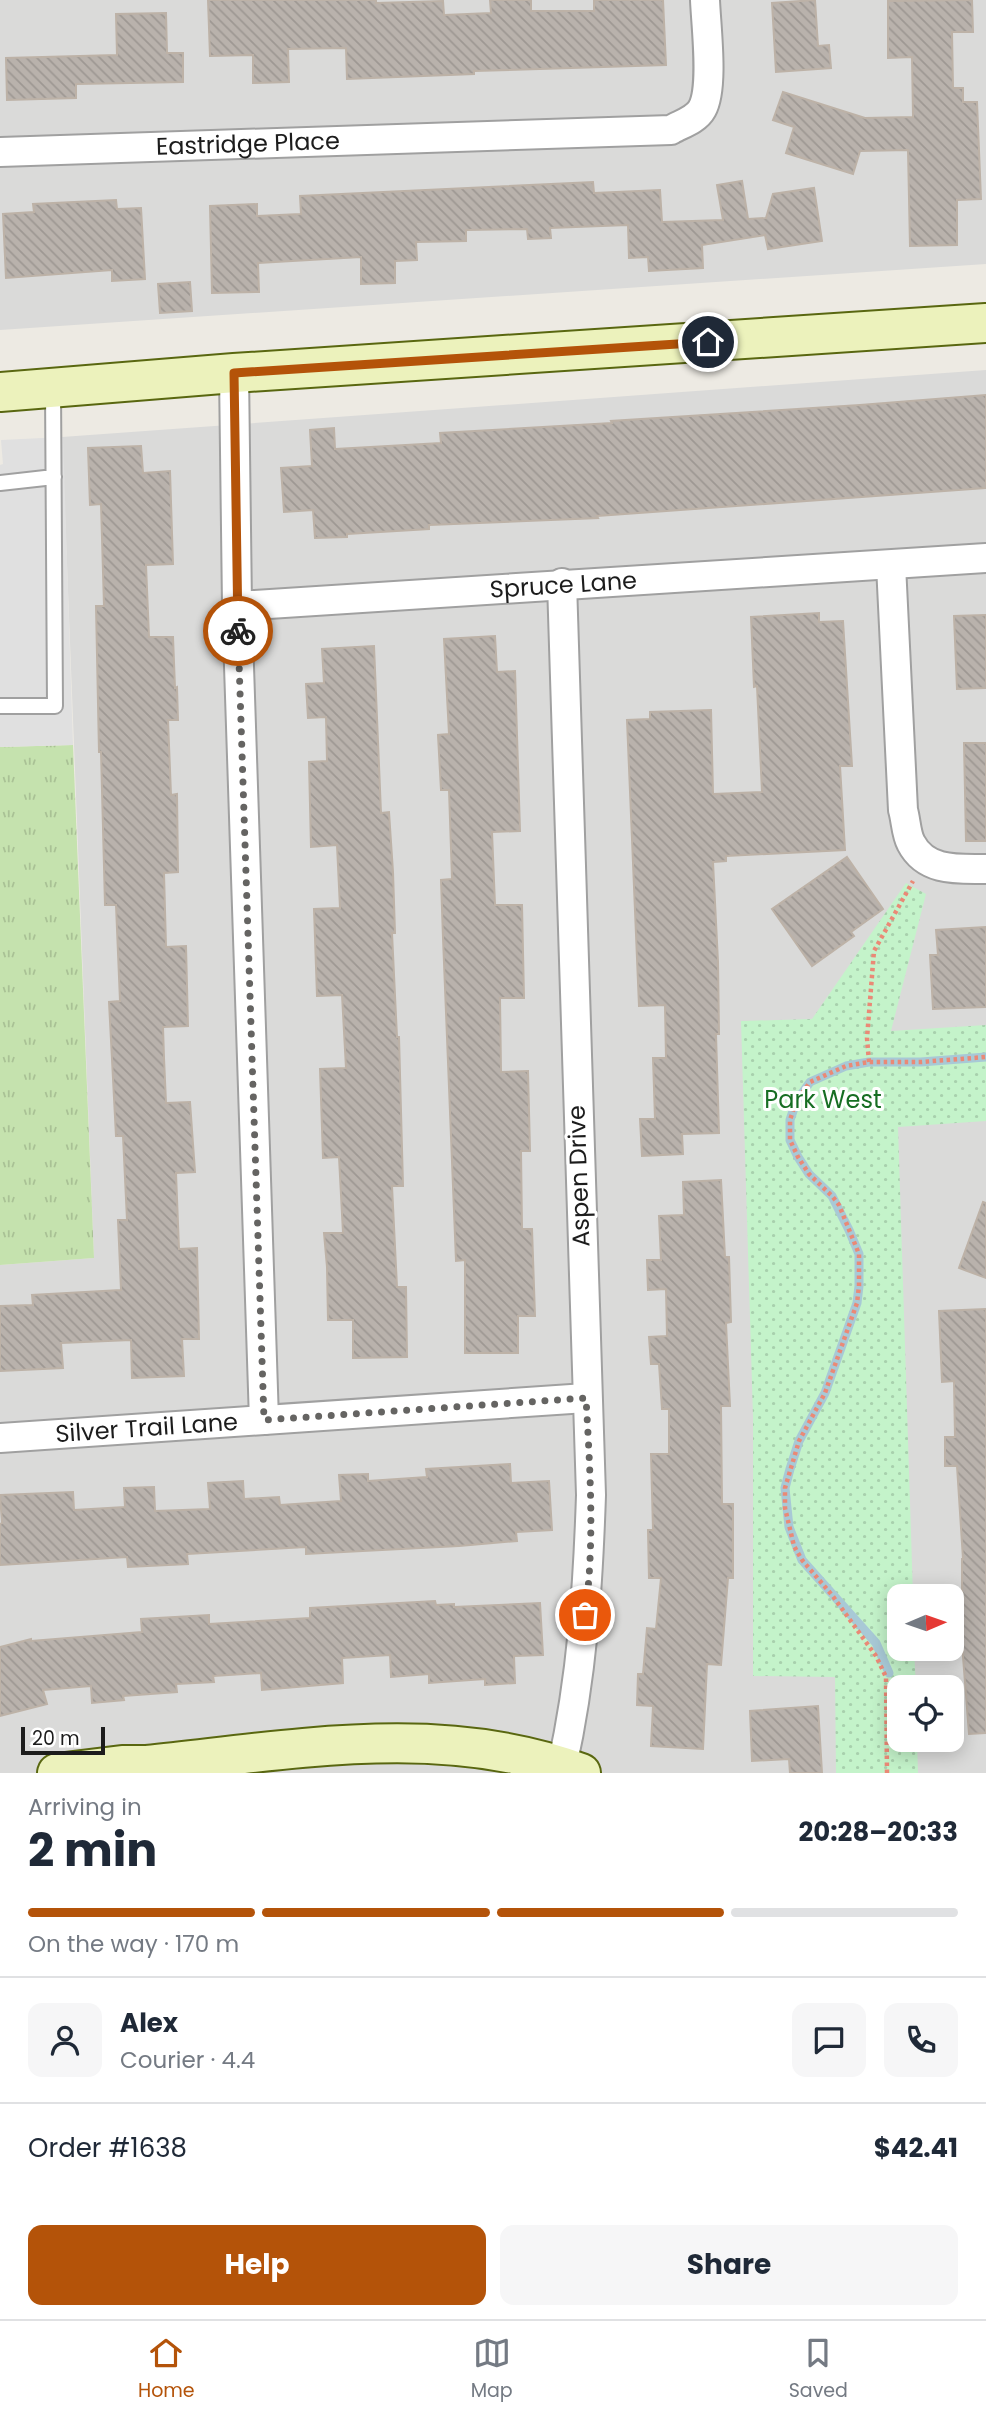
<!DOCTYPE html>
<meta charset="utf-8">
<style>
body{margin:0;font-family:Poppins,sans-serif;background:#f6f6f7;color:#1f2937;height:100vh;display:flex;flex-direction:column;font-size:26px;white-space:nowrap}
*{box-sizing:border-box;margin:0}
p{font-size:23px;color:#747a83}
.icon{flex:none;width:38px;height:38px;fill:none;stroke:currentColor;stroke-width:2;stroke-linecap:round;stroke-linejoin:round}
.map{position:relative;height:1773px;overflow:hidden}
.drawer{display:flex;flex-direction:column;background:#fff;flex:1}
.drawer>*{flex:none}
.needle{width:46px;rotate:88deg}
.controls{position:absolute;left:887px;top:1584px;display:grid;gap:14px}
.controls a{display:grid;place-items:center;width:77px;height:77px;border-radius:14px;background:#fff;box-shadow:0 4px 18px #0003;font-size:35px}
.scale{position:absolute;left:21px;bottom:18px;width:84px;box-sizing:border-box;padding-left:7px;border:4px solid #1c1c1c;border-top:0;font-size:19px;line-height:24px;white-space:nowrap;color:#1c1c1c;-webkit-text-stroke:5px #fff;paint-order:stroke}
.pin{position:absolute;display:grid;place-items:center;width:60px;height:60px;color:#fff;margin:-30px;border:4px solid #fff;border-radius:50%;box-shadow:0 2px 7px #0007}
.courier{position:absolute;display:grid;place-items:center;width:70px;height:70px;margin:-35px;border:5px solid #b45309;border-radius:50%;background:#fff;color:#222;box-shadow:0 2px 9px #0007}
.head em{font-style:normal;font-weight:700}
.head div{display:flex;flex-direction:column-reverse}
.head{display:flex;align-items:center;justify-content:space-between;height:119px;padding:0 28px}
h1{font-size:46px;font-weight:700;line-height:52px}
.bar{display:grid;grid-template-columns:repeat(4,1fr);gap:10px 7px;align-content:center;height:84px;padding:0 28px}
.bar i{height:9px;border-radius:5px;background:#e0e1e3}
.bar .active{background:#b45309}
.bar p{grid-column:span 4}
.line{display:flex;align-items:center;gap:18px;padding:0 28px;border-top:2px solid #e0e1e3}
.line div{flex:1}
.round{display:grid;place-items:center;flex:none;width:74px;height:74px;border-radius:14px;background:#f6f6f7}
.button{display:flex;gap:14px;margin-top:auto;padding:14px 28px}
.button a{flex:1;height:80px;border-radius:14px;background:#b45309;color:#fff;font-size:28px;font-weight:700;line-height:80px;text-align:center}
.button a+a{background:#f6f6f7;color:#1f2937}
.tab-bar{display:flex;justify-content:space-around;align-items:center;height:98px;border-top:2px solid #e0e1e3;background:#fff;font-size:19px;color:#747a83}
.tab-bar a{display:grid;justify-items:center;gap:4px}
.tab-bar .active{color:#b45309}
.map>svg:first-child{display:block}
.residential{fill:#dadad9;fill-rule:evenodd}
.grass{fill:url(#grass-tufts)}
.park{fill:url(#park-dots)}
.parking{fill:#e0e0e0}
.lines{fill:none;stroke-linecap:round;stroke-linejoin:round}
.stream{stroke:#a8c9d6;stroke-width:9}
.building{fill:url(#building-back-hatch);stroke:#bdb2a7;stroke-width:2}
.lane-casing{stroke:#a0a0a0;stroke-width:18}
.street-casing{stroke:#a0a0a0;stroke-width:32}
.secondary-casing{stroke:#596710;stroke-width:42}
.path{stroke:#ea8976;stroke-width:4.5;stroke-dasharray:3.5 3.5;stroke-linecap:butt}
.lane{stroke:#fff;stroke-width:14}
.street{stroke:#fff;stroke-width:28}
.secondary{stroke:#ecf2bc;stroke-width:38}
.done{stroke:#656462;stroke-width:7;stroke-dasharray:0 12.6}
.route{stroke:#b45309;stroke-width:9}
.labels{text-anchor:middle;stroke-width:6;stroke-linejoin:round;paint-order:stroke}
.street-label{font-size:24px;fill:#1c1c1c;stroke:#fff}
.park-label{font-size:24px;fill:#176e23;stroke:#fff}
</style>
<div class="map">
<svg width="986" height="1773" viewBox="0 0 986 1773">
<defs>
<pattern id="grass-tufts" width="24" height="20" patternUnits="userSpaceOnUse" patternTransform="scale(1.75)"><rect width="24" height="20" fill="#c5e2ae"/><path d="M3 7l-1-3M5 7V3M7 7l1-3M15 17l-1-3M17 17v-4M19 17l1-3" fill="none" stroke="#a9c195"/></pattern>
<pattern id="park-dots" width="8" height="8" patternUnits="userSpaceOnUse" patternTransform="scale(1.75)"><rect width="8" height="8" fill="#c4f3ca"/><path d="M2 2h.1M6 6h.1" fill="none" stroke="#a8d0ad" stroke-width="1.8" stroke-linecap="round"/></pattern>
<pattern id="building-back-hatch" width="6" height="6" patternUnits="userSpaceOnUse" patternTransform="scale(1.75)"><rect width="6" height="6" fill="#b9b2ac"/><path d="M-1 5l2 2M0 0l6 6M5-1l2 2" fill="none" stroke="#9e9893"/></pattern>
</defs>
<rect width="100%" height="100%" fill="#edeae3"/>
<path class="residential" d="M0,0H986V264L0,330Z
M986,370V1773H0V1265L94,1258L62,437ZM900,1596H952V1648H900ZM900,1687H952V1740H900Z"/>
<path class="grass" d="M73,745L94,1258L0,1265V747Z"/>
<path class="park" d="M906,883L926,894L891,1031L986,1025V1121L898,1127L913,1596H900V1648L914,1649L916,1687H900V1740H917L918,1773H836L835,1677L753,1676V1417L741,1021L812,1019Z"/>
<path class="parking" d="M63,437L73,745L0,747V465L3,464L1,440Z"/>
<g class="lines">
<path class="stream" d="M889,1673L876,1643L802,1560L789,1527L785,1488L790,1469L799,1441L825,1393L857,1303L859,1286V1254L849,1230L832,1196L809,1174L798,1157L790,1140V1120L796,1102L810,1082L846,1066L869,1062H921L986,1057"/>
</g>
<path class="building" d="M208,0H376V3L443,1L444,15L491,13L490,0H531V11H594V0H663L666,65L474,71V74L347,79L346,48L288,49L289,82L253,83V55L210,56Z
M815,0L818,46L829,45L831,68L776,72L772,3Z
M972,0L973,32H952L953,88H963V102H977L981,199L957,200V245L910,246L908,150L860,151L853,174L786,153L794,127L773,120L783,92L865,118L913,117L912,57L888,58V1Z
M166,13L167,53H183V82L76,84V98L7,100L6,58L117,55L116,14Z
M742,181L748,219L766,218L773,194L814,188L822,241L768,249L765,235L702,245L703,268L649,271L648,257L629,258L628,225L550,228L551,238L528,239L527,229L466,230V241L416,242L417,260L395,261V283L361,284V257L258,263L259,292L212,293L210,206L257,204V216L301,214L300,196L593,182L594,193L660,190L662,222L723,220L717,185Z
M116,200L117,209L141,208L145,279L112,281V270L6,278L3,214L34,212L33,204Z
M190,282L192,311L160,313L158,284Z
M986,395V488L597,516L598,518L429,525V529L347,534V537L315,538L313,510L284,512L281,468L312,466L310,430L334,428L335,449L441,443L440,433L612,423L611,421L860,405Z
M141,446L143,473L170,471L173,564L146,565L149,637H173L175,688L177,687L178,720H168L171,795L177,794L178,872L164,873L166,947L186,946L188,1026L163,1027L164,1058L166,1103L190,1102L195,1172L176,1173L179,1249L197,1248L199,1339H182L184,1376L132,1378L131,1340L61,1343L63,1368L0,1371V1306L33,1305L32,1295L121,1290L118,1220H127L123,1136H116L109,1002L120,1001L116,905H105L101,752H99L96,606H104L101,504L90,505L88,448Z
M819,613V622L843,621L852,766H840L845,850L726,856V861L713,862L718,962L719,1034H716L719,1133L682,1134L683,1154L642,1156L640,1119H655L653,1058H666L665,1005L639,1006L627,720L650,719V712L711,710L713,794L762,792L757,686L754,687L751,617Z
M986,615V688L957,689L954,616Z
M495,636L497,672L515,671L520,831L492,832L495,905H522L524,998H500L501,1072L528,1071L530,1151H521L522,1229H532L535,1316H518V1353H465V1260L456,1261L443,938L441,880L452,879L449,790H441L438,735L449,734L444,639Z
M374,646L381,813L389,812L393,872L395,933H392L397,1037H399L403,1186H392L397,1287H406L407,1357L353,1358V1320H328L327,1267L324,1233H343L339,1157L323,1158L320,1069L346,1068L342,995L317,996L314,909L340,908L337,845L311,847L309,762L327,761L326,717L308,718L306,684L324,683L322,649Z
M964,743H986V841H966Z
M847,857L883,909L851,932L854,936L812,966L772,909Z
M986,927V1007L933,1009L930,955H938L936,930Z
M721,1180L725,1257H729L731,1322L726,1323L730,1406H721L722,1504H733V1578H728L721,1665L707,1664L703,1749L651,1746L653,1706L637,1705L638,1674H643L647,1628L656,1629L661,1578H649L648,1530H653L651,1454H669V1409H662L659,1364H651L649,1337L667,1336L666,1289L648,1290L647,1260H661L659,1216L684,1215L683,1182Z
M983,1202L986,1203V1278L959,1268Z
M986,1309V1733L969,1734L962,1644V1559H963L957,1466H945V1437H955L954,1381L942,1382L939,1311Z
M510,1464L511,1483L549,1481L552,1530L516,1532L517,1541L459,1546L306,1554V1547L187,1554L188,1564L128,1567L127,1557L0,1565V1524L2,1523L0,1495L73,1492L74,1510L125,1507L124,1488L154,1487L155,1511L210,1509L208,1483L243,1481L244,1499L279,1497L280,1505L341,1501L339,1475L368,1474V1481L427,1477L426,1469Z
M435,1601L436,1605L454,1604V1607L540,1603L543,1655L514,1656L515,1683L485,1685V1679L429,1683V1674L391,1677L390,1655L342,1658L343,1683L262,1690L261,1673L213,1676L214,1682L176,1684L177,1692L123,1696L124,1700L92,1703L91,1686L43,1690L47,1704L0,1716V1647L31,1639V1641L142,1632L141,1619L209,1615V1624L310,1618V1608Z
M818,1706L822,1773H790L789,1759L752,1761L750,1711Z"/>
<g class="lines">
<defs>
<path id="lane" d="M0,483L54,477
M0,706H55L53,389"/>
<g id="street">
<path id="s1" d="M0,152L671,130C681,124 696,120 702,109C714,88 706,26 705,0"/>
<path d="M234,373L237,606L264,1420"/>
<path d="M891,565L903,810C906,820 906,834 911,843C926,872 958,869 986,869"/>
<path id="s2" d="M237,606L986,558"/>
<path id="s3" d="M0,1438L586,1398"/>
<path d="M562,1766C582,1677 588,1586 591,1495L562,583"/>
</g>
<path id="secondary" d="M0,392L234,373L986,323
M57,1773L122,1765H147C292,1750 441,1721 581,1773"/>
</defs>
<use href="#lane" class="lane-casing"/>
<use href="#street" class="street-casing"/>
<use href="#secondary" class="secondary-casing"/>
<path class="path" d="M869,1062L867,1038L874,951L913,881
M887,1773L886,1677L876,1656L832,1595L802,1560L794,1546L785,1508V1488L799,1441L825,1393L857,1303L859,1286V1254L839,1205L832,1196L809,1174L798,1157L790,1140V1120L796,1102L810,1082L846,1066L869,1062H921L986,1057"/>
<use href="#lane" class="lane"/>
<use href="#street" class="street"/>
<use href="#secondary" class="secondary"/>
</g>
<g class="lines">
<path class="done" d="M238,631L264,1420L586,1398C590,1470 595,1543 585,1615"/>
<path class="route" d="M238,631L234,373L708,342"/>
</g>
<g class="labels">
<g class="street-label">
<text dy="8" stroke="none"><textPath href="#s1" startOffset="248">Eastridge Place</textPath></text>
<text dy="8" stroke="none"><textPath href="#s2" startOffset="327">Spruce Lane</textPath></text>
<text transform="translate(579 1176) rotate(-92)" y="8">Aspen Drive</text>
<text dy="8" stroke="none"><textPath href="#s3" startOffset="147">Silver Trail Lane</textPath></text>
</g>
<g class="park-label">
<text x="823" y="1108">Park West</text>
</g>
</g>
</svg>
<div class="controls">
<a><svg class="needle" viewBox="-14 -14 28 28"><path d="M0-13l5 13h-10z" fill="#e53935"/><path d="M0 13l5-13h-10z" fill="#747a83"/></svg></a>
<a><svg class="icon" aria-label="locate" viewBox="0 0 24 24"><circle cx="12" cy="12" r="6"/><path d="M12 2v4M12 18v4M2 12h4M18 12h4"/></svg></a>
</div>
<div class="scale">20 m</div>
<div class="pin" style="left:585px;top:1615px;background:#ea580c"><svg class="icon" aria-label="bag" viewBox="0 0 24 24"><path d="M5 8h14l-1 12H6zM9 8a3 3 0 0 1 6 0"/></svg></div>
<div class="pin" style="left:708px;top:342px;background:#1f2937"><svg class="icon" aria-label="home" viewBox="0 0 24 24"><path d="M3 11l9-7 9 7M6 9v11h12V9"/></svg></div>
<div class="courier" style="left:238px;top:631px"><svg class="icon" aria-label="bike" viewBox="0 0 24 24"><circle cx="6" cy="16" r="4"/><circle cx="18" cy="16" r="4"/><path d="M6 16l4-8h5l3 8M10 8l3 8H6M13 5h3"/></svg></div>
</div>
<section class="drawer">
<div class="head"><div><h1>2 min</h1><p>Arriving in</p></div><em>20:28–20:33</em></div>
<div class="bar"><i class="active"></i><i class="active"></i><i class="active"></i><i></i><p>On the way · 170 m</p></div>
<div class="line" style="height:126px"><a class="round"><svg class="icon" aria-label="person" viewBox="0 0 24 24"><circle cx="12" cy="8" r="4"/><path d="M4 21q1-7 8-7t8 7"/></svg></a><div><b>Alex</b><p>Courier · 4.4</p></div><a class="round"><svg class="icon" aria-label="chat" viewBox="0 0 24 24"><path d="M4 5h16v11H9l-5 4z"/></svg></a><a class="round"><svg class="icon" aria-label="phone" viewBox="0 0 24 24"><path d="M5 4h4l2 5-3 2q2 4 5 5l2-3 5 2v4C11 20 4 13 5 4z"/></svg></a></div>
<div class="line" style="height:91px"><div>Order #1638</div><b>$42.41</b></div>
<div class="button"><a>Help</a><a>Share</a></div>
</section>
<nav class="tab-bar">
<a class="active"><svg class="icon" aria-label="home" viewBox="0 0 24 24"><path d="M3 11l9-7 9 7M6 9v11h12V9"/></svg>Home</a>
<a><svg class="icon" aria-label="map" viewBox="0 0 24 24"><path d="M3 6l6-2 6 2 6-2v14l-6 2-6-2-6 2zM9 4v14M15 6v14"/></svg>Map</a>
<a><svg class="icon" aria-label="saved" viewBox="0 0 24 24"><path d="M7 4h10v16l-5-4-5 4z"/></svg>Saved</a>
</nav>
